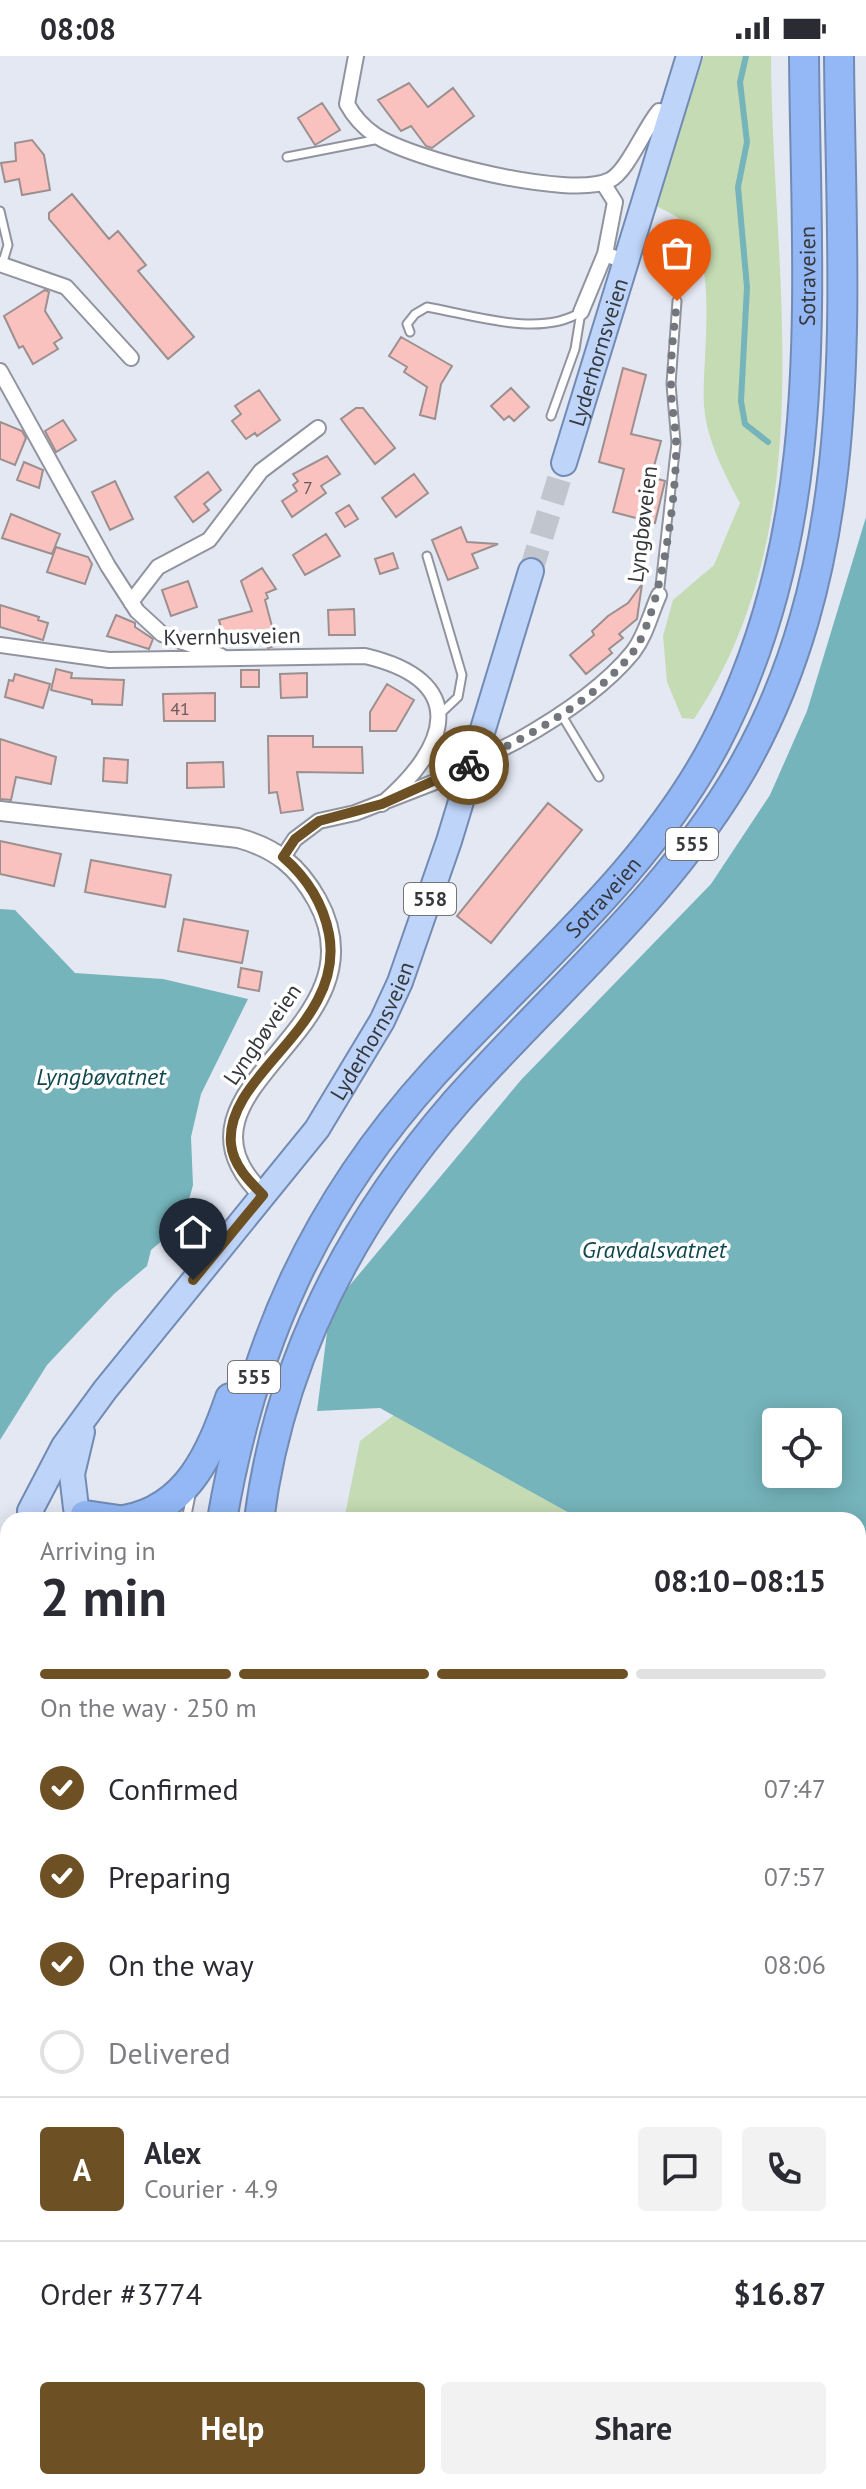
<!DOCTYPE html>
<meta charset="utf-8">
<style>
body{margin:0;font-family:"PT Sans",sans-serif;background:#f2f2f3;color:#2b2b33;height:100vh;display:flex;flex-direction:column;font-size:30px;white-space:nowrap}
*{box-sizing:border-box;margin:0}
p{font-size:26px;color:#7c7c81}
.icon{flex:none;width:44px;height:44px;fill:none;stroke:currentColor;stroke-width:2;stroke-linecap:round;stroke-linejoin:round}
.map{position:relative;flex:1;overflow:hidden}
.details{position:absolute;left:0px;top:1456px;width:866px;height:978px;display:flex;flex-direction:column;background:#fff;border-radius:24px 24px 0 0;box-shadow:0 4px 20px #0003}
.details>*{flex:none}
.controls{position:absolute;left:762px;top:1352px;display:grid;gap:16px}
.controls a{display:grid;place-items:center;width:80px;height:80px;border-radius:8px;background:#fff;box-shadow:0 4px 20px #0003;font-size:40px}
.pin{position:absolute;display:grid;place-items:center;width:68px;height:68px;color:#fff;margin:-82px -34px;border-radius:50% 50% 50% 0;rotate:-45deg;box-shadow:0 0 8px #0007}
.pin .icon{rotate:45deg}
.courier{position:absolute;display:grid;place-items:center;width:80px;height:80px;margin:-40px;border:6px solid #6d5124;border-radius:50%;background:#fff;color:#222;box-shadow:0 2px 10px #0007}
.summary em{font-style:normal;font-weight:700}
.summary div{display:flex;flex-direction:column-reverse}
.summary{display:flex;align-items:center;justify-content:space-between;height:136px;padding:0 40px}
h1{font-size:52px;font-weight:700;line-height:60px}
.bar{display:grid;grid-template-columns:repeat(4,1fr);gap:12px 8px;align-content:center;height:96px;padding:0 40px}
.bar i{height:10px;border-radius:6px;background:#e1e1e2}
.bar .selected{background:#6d5124}
.bar p{grid-column:span 4}
.line{display:flex;align-items:center;gap:20px;padding:0 40px;border-top:2px solid #e1e1e2}
.line div{flex:1}
.round{display:grid;place-items:center;flex:none;width:84px;height:84px;border-radius:8px;background:#f2f2f3}
ol{padding:0 40px;list-style:none}
li{display:flex;align-items:center;gap:24px;height:88px}
li p{margin-inline-start:auto}
li .icon{padding:8px;border-radius:50%;background:#6d5124;color:#fff;stroke-width:4}
li:last-child{color:#7c7c81}
li i{width:44px;height:44px;border:4px solid #e1e1e2;border-radius:50%}
.primary-button{display:flex;gap:16px;margin-top:auto;padding:16px 40px}
.primary-button a{flex:1;height:92px;border-radius:8px;background:#6d5124;color:#fff;font-size:32px;font-weight:700;line-height:92px;text-align:center}
.primary-button a+a{background:#f2f2f3;color:#2b2b33}
.status{display:flex;justify-content:space-between;align-items:center;height:56px;padding:0 40px;background:#fff;direction:ltr}
.status svg{height:22px;fill:currentColor}
.map>svg:first-child{display:block}
.education{fill:#f2d7da}
.green{fill:#c4dbb3}
.water{fill:#75b4bb;fill-rule:evenodd}
.lines{fill:none;stroke-linecap:round;stroke-linejoin:round}
.stream{stroke:#75b4bb;stroke-width:6}
.building{fill:#fac2bf;stroke:#9c8f8f;stroke-width:2}
.primary-tunnel{stroke:#c1c5ce;stroke-width:24;stroke-dasharray:24 12;stroke-linecap:butt}
.motorway-tunnel{stroke:#c1c5ce;stroke-width:28;stroke-dasharray:28 14;stroke-linecap:butt}
.service-casing{stroke:#91949e;stroke-width:11}
.minor-casing{stroke:#91949e;stroke-width:18}
.tertiary-casing{stroke:#91949e;stroke-width:22}
.primary-casing{stroke:#728bb4;stroke-width:28}
.motorway-casing{stroke:#728bb4;stroke-width:32}
.service{stroke:#fff;stroke-width:7}
.minor{stroke:#fff;stroke-width:14}
.tertiary{stroke:#fff;stroke-width:18}
.primary{stroke:#bed4f9;stroke-width:24}
.motorway{stroke:#93b8f5;stroke-width:28}
.minor-bridge-casing{stroke:#91949e;stroke-width:18;stroke-linecap:butt}
.minor-bridge{stroke:#fff;stroke-width:14}
.done{stroke:#73767c;stroke-width:8;stroke-dasharray:0 14.4}
.route{stroke:#6d5124;stroke-width:10}
.labels{text-anchor:middle;stroke-width:7;stroke-linejoin:round;paint-order:stroke}
.number-label{font-size:18px;fill:#675a5d}
.shield{fill:#fff;stroke:#727476;stroke-width:2}
.shield-label{font-size:20px;font-weight:bold;fill:#36383c}
.street-label{font-size:22px;fill:#36383c;stroke:#fff}
.water-label{font-size:24px;font-style:italic;fill:#10494f;stroke:#fff}
</style>
<div class="status"><b>08:08</b><svg viewBox="0 0 49 12"><path d="M0 12V9h3v3zM5 12V6h3v6zM10 12V3h3v9zM15 12V0h3v12zM26 1h20v11H26zM47 4h2v5h-2z"/></svg></div>
<div class="map">
<svg width="866" height="2433" viewBox="0 0 866 2433">
<rect width="100%" height="100%" fill="#e4e8f3"/>
<path class="education" d="M866,1982V2248L858,2247V1988Z"/>
<path class="green" d="M704,0H771C772,221 825,467 694,663L682,662L667,626L663,580L673,544L714,509L740,447C724,417 707,385 704,350C701,302 721,202 682,165C676,159 664,154 656,150Z
M394,1359L582,1464H344L360,1385Z
M858,1627L866,1632V1852L858,1853Z
M244,2426H383L385,2433H246Z
M490,2426H713L711,2433H492Z"/>
<path class="water" d="M866,461V1632L858,1627V1464H582L380,1352L317,1355L330,1253L521,1024L711,828L770,739L807,655ZM776,1366H828V1418H776Z
M0,853L15,854L75,917L163,923L248,943L201,1038L191,1081L193,1129L187,1151L170,1178L151,1194L147,1210L114,1238L47,1309L0,1384Z"/>
<g class="lines">
<path class="stream" d="M746,0L740,26L747,86L738,131L747,231L741,345L745,368L768,386"/>
</g>
<path class="building" d="M409,27L428,51L453,32L474,60L432,92L426,90L411,70L401,75L378,44Z
M322,47L340,74L315,89L298,62Z
M32,84L44,99L50,134L22,139L19,123L5,126L1,107L16,105L15,87Z
M72,138L109,183L118,175L146,209L138,215L194,281L168,303L49,163V157Z
M45,234L49,236L45,255L62,282L54,287L58,293L33,308L23,290L19,292L4,260Z
M401,281L452,310L441,328L435,363L420,359L427,331L404,316L407,311L389,300Z
M623,312L646,319L631,378L661,385L651,421L665,425L655,467L613,456L624,413L599,406Z
M511,332L529,351L514,365L509,360L504,364L491,350Z
M259,334L280,364L257,380L255,377L246,383L232,365L241,358L235,350Z
M356,352H363L395,392L375,408L341,363Z
M63,364L76,384L56,396L45,375Z
M0,366L22,375L26,382L15,409L0,403Z
M327,400L340,418L321,430L326,437L292,461L282,445L297,435L293,429L298,425L293,418Z
M24,406L43,414L39,432L17,424Z
M208,416L221,434L204,448L209,454L193,466L175,441Z
M414,418L428,437L396,461L382,442Z
M115,425L133,463L110,474L92,436Z
M349,449L358,463L345,471L336,457Z
M11,458L60,478L52,498L2,482Z
M461,471L467,486L498,488L472,498L478,512L448,524L432,484Z
M326,478L340,500L305,519L293,499Z
M56,491L88,501L92,508L85,528L47,516Z
M393,497L398,512L380,518L375,503Z
M262,512L276,533L266,537L268,542L265,544L277,589L268,592L263,582L244,587L241,577L224,582L219,564L252,555L241,525Z
M188,525L197,551L171,560L162,534Z
M642,528L637,563L619,578L623,582L609,593L612,597L586,618L570,599L594,579L592,575L608,560L628,547Z
M0,549L39,561L38,564L48,567L43,584L0,571Z
M354,553L355,579H329L328,554Z
M116,559L135,567V571L153,583L149,593L107,580Z
M56,613L72,617L71,622L124,624L122,649L92,648V644L51,634Z
M241,614H259V631H241Z
M307,617V641L281,642L280,618Z
M15,618L50,628L43,652L5,641L9,624L13,625Z
M387,628L414,644L396,675H370V656Z
M215,637V665H164L163,638Z
M268,680H313V691H362L363,717L297,716L303,754L281,757L277,736L269,737Z
M0,683L56,701L51,728L16,721L11,744L0,743Z
M104,702L128,704L127,727L103,725Z
M223,706L224,731L187,732V707Z
M548,747L582,774L491,887L457,860Z
M0,785L61,798L54,830L0,818Z
M91,804L171,819L165,851L85,836Z
M184,863L248,875L242,907L178,895Z
M241,912L262,916L259,935L238,931Z"/>
<g class="lines">
<path class="primary-tunnel" d="M531,515L564,407"/>
<path class="motorway-tunnel" d="M0,2315L8,2306"/>
<defs>
<path id="service" d="M287,101L379,83
M0,155L8,189L2,209
M410,276L407,268L415,258L427,251C473,259 539,282 581,256
M551,360L575,293L581,256
M427,500L462,619L458,641L440,658
M659,539L676,387L671,328L677,245
M561,658L599,721
M186,1464L191,1439
M226,2426L231,2433"/>
<path id="minor" d="M356,0L347,48C354,61 362,70 375,79C412,104 571,144 610,124C627,116 645,71 659,55L671,58
M603,127L615,146L605,198L626,206
M0,208L66,231L131,302
M581,256L605,198
M0,315L108,510L137,555L162,578L221,600
M131,546L158,511L209,484L261,415L318,372
M0,589L109,604L365,600C471,625 449,691 382,748
M517,685C558,662 603,633 633,596C646,579 650,559 659,539
M283,801L295,783L319,765L355,757L440,724
M858,1866L866,1867
M0,2375L8,2433
M726,2433L727,2426"/>
<path id="tertiary" d="M0,755L238,782C275,792 298,810 317,844C390,976 152,1032 263,1139"/>
<g id="primary">
<path id="s1" d="M564,407L689,0"/>
<path d="M76,1452L72,1418L82,1376"/>
<path id="s2" d="M30,1455L64,1390L105,1334L317,1073L382,965L400,926L449,785L531,515"/>
<path d="M440,2426L442,2433"/>
<path d="M466,2426L468,2433"/>
</g>
<g id="motorway">
<path d="M85,1459L119,1464"/>
<path d="M124,1464C188,1453 211,1396 230,1342"/>
<path id="s3" d="M222,1464C252,1289 314,1149 434,1017C531,911 648,816 716,686C829,469 806,236 804,0"/>
<path d="M259,1464C279,1305 352,1166 456,1046C555,934 669,841 744,709C866,491 841,241 839,0"/>
</g>
</defs>
<use href="#service" class="service-casing"/>
<use href="#minor" class="minor-casing"/>
<use href="#tertiary" class="tertiary-casing"/>
<use href="#primary" class="primary-casing"/>
<use href="#motorway" class="motorway-casing"/>
<use href="#service" class="service"/>
<use href="#minor" class="minor"/>
<use href="#tertiary" class="tertiary"/>
<use href="#primary" class="primary"/>
<use href="#motorway" class="motorway"/>
<defs>
<path id="minor-bridge" d="M440,724L517,685"/>
</defs>
<use href="#minor-bridge" class="minor-bridge-casing"/>
<use href="#minor-bridge" class="minor-bridge"/>
</g>
<g class="lines">
<path class="done" d="M469,709C526,681 592,648 633,596C661,559 678,433 676,384C675,366 671,348 671,330C670,302 674,273 677,245"/>
<path class="route" d="M193,1224L263,1139C249,1125 233,1109 231,1088C224,1018 346,970 329,878C323,847 306,821 283,801L295,783L319,765L382,748L469,709"/>
</g>
<g class="labels">
<g class="number-label">
<text x="308" y="438">7</text>
<text x="180" y="659">41</text>
</g>
<g class="shield">
<rect x="666" y="772" width="52" height="32" rx="6"/>
<rect x="404" y="827" width="52" height="32" rx="6"/>
<rect x="228" y="1305" width="52" height="32" rx="6"/>
</g>
<g class="shield-label">
<text x="692" y="795">555</text>
<text x="430" y="850">558</text>
<text x="254" y="1328">555</text>
</g>
<g class="street-label">
<text dy="8" stroke="none"><textPath href="#s3" startOffset="1418">Sotraveien</textPath></text>
<text dy="8" stroke="none"><textPath href="#s1" startOffset="116">Lyderhornsveien</textPath></text>
<text transform="translate(642 468) rotate(-83)" y="8">Lyngbøveien</text>
<text transform="translate(232 580) rotate(-1)" y="8">Kvernhusveien</text>
<text dy="8" stroke="none"><textPath href="#s3" startOffset="746">Sotraveien</textPath></text>
<text dy="8" stroke="none"><textPath href="#s2" startOffset="592">Lyderhornsveien</textPath></text>
<text transform="translate(262 978) rotate(-55)" y="8">Lyngbøveien</text>
</g>
<g class="water-label">
<text x="101" y="1029">Lyngbøvatnet</text>
<text x="654" y="1202">Gravdalsvatnet</text>
</g>
</g>
</svg>
<div class="controls">
<a><svg class="icon" aria-label="locate" viewBox="0 0 24 24"><circle cx="12" cy="12" r="6"/><path d="M12 2v4M12 18v4M2 12h4M18 12h4"/></svg></a>
</div>
<div class="pin" style="left:677px;top:245px;background:#ea580c"><svg class="icon" aria-label="bag" viewBox="0 0 24 24"><path d="M5 8h14l-1 12H6zM9 8a3 3 0 0 1 6 0"/></svg></div>
<div class="pin" style="left:193px;top:1224px;background:#1f2937"><svg class="icon" aria-label="home" viewBox="0 0 24 24"><path d="M3 11l9-7 9 7M6 9v11h12V9"/></svg></div>
<div class="courier" style="left:469px;top:709px"><svg class="icon" aria-label="bike" viewBox="0 0 24 24"><circle cx="6" cy="16" r="4"/><circle cx="18" cy="16" r="4"/><path d="M6 16l4-8h5l3 8M10 8l3 8H6M13 5h3"/></svg></div>
<section class="details">
<div class="summary"><div><h1>2 min</h1><p>Arriving in</p></div><em>08:10–08:15</em></div>
<div class="bar"><i class="selected"></i><i class="selected"></i><i class="selected"></i><i></i><p>On the way · 250 m</p></div>
<ol>
<li><svg class="icon" aria-label="check" viewBox="0 0 24 24"><path d="M5 12l5 5 9-10"/></svg>Confirmed<p>07:47</p></li>
<li><svg class="icon" aria-label="check" viewBox="0 0 24 24"><path d="M5 12l5 5 9-10"/></svg>Preparing<p>07:57</p></li>
<li><svg class="icon" aria-label="check" viewBox="0 0 24 24"><path d="M5 12l5 5 9-10"/></svg>On the way<p>08:06</p></li>
<li><i></i>Delivered</li>
</ol>
<div class="line" style="height:144px"><b class="round" style="background:#6d5124;color:#fff">A</b><div><b>Alex</b><p>Courier · 4.9</p></div><a class="round"><svg class="icon" aria-label="chat" viewBox="0 0 24 24"><path d="M4 5h16v11H9l-5 4z"/></svg></a><a class="round"><svg class="icon" aria-label="phone" viewBox="0 0 24 24"><path d="M5 4h4l2 5-3 2q2 4 5 5l2-3 5 2v4C11 20 4 13 5 4z"/></svg></a></div>
<div class="line" style="height:104px"><div>Order #3774</div><b>$16.87</b></div>
<div class="primary-button"><a>Help</a><a>Share</a></div>
</section>
</div>
